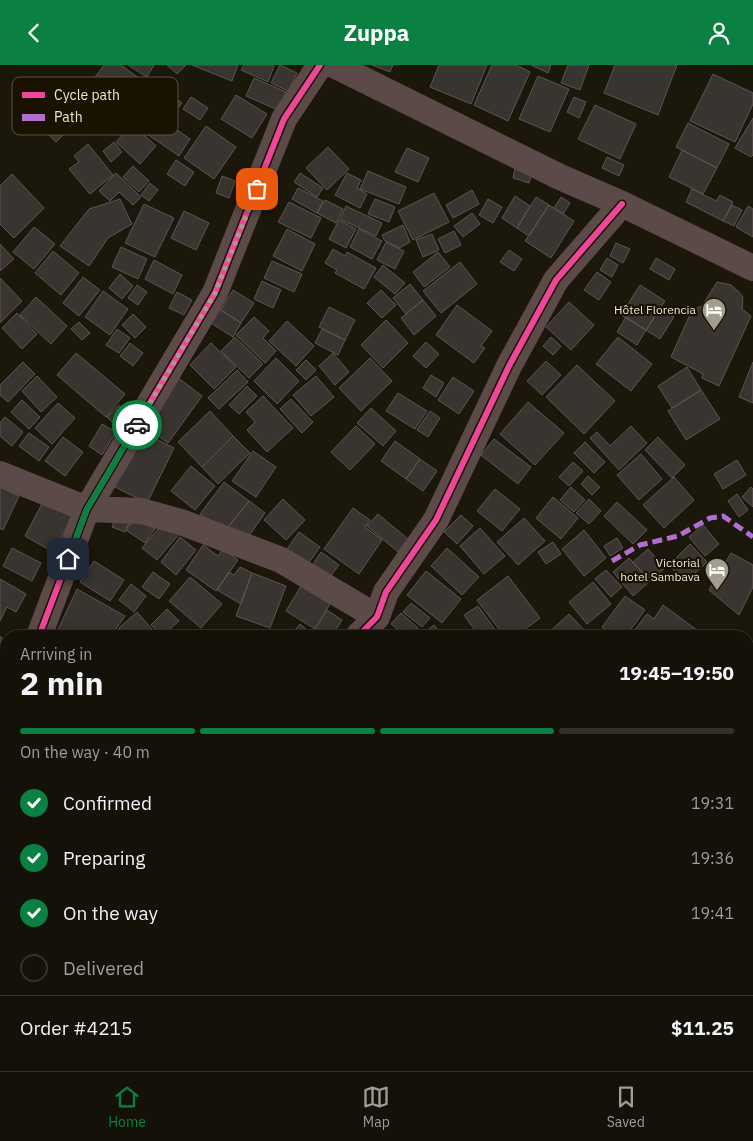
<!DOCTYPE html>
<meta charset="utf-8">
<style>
body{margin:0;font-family:"IBM Plex Sans",sans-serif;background:#1d1a12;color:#f1f3f6;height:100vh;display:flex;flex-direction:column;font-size:19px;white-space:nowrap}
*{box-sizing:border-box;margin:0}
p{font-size:16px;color:#9d9d9c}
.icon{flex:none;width:28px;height:28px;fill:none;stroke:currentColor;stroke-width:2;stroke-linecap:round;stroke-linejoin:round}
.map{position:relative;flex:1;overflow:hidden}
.sheet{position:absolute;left:0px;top:565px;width:754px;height:441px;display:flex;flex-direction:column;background:#141108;border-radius:20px 20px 0 0;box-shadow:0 2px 12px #0003,0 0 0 1px #333129}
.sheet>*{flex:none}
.pin{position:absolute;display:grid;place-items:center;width:42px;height:42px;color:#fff;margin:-21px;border-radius:10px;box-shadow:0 2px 8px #0006}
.courier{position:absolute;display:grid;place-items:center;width:50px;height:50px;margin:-25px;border:4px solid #0b8043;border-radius:50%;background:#fff;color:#222;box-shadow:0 1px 6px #0007}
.head em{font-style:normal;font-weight:700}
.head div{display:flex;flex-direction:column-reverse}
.head{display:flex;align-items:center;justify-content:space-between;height:85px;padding:0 20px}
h1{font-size:32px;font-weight:700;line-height:38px}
.bar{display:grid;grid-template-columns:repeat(4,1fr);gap:8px 5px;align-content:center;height:60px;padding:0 20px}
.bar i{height:6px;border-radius:4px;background:#333129}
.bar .active{background:#0b8043}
.bar p{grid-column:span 4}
.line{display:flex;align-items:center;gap:12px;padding:0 20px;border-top:1px solid #333129}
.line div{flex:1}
ol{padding:0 20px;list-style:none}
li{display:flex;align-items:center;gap:15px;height:55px}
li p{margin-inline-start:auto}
li .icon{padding:5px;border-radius:50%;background:#0b8043;color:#fff;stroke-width:4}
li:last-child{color:#9d9d9c}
li i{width:28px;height:28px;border:2px solid #333129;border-radius:50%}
header{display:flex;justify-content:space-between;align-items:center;height:65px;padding:0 20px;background:#0b8043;color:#fff;font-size:22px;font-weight:700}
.menu{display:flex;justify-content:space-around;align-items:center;height:70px;border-top:1px solid #333129;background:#141108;font-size:14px;color:#9d9d9c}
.menu a{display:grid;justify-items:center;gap:2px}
.menu .active{color:#0b8043}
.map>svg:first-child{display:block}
.building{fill:#3a3430;stroke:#5c5552}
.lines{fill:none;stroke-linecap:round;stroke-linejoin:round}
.minor{stroke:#5c4a49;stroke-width:26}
.major{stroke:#6a5051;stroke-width:28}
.quiet{stroke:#b36fd0;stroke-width:5;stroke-dasharray:10 5;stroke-linecap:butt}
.cycleway-casing{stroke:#191200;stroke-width:9}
.cycleway{stroke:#ed469a;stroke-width:6}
.done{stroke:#a29e8f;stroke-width:5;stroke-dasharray:0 9}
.route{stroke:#0b8043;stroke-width:6}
.labels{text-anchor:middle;stroke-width:4.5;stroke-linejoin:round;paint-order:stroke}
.poi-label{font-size:12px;fill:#eae6d7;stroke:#191200;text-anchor:end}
.key{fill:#191200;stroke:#585240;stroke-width:1}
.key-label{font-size:14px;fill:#eae6d7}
</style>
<header><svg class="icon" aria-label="back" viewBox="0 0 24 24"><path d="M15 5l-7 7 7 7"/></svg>Zuppa<svg class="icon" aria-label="person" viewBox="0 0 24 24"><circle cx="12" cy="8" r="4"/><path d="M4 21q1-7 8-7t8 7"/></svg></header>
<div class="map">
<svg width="753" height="1006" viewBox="0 0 753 1006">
<rect width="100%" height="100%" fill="#1b170a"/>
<path class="building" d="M104,0H121L140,14L121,40L91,18Z
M128,0H154L147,12Z
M167,0H186L177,9Z
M192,0H238L232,16Z
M244,0H271L274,1L268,17L241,5Z
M280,0L297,8L288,26L271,18Z
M372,0H393L390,7Z
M439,0H487L471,39L430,22Z
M492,0H516L530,7L508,56L474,40Z
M531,0H551L548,8Z
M568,0H589L580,25L561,18Z
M615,0H677L658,50L604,28Z
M713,9L753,28V39L735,77L690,56Z
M538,11L569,24L550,67L519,54Z
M254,13L286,27L278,45L246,31Z
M29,23L52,45L31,66L12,48L26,33L23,30Z
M165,25L182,38L168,56L151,43Z
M236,30L267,49L252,73L221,54Z
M191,32L208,43L200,55L183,44Z
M574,32L586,37L579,53L567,47Z
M595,40L636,59L620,94L578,74Z
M149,45L190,74L179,91L137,62Z
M54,47L70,63L56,77L40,60Z
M753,53V90L751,92L735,83Z
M688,58L729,79L717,103L676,82Z
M132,59L156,81L140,99L116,77Z
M206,61L236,82L214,114L184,93Z
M114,77L122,87L111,97L103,86Z
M88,79L113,110L90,129L69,104L79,97L74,91Z
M328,82L349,104L327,125L306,103Z
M407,83L429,93L418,117L395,107Z
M682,85L717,103L703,129L669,112Z
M607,92L624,100L619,111L602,103Z
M176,95L194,107L185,121L167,109Z
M133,101L149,116L139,127L123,112Z
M515,103L532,108L529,118L513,113Z
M368,106L406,122L399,139L360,124Z
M116,108L141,132L133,140L119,127L110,136L99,126Z
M300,108L323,123L317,132L294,117Z
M347,108L361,115L357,123L367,129L360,143L335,130Z
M12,109L44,143L14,173L0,159V121Z
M222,111L235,116L229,133L216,128Z
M150,118L158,125L149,136L141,130Z
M298,123L323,136L317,148L292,134Z
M692,124L716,136L720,130L733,137L723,156L686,137Z
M472,125L479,139L453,153L446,140Z
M434,128L449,157L413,175L398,146Z
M515,131L530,141L517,163L502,153Z
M536,132L549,140L529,171L517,163Z
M561,132L570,138L563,149L554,143Z
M120,134L132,159L108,173L89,201L60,181L89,144Z
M375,134L395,142L389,157L368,149Z
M488,134L502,142L493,158L479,150Z
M325,135L343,144L336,158L317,148Z
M289,137L321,153L311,173L278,157Z
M144,139L174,153L155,192L125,178Z
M549,140L574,156L551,193L525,176Z
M732,140L742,145L734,161L723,156Z
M346,141L382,158L376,171L340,154Z
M748,141L753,144V172L736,162Z
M184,146L209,158L196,185L171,173Z
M472,148L480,159L463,172L454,161Z
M339,155L356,164L346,183L329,174Z
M403,160L410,177L399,183L384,175L382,170Z
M34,162L55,179L34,204L13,187Z
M287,164L315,179L302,206L273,191Z
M359,164L382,176L372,194L350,182Z
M454,166L461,180L445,188L438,174Z
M432,169L439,185L423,192L416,175Z
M386,177L404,186L395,204L377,195Z
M616,178L630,184L623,198L610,191Z
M0,179L14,194L0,206Z
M121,182L147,194L138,214L112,202Z
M333,184L345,191L347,187L376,203L364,224L335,208L337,205L325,198Z
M509,185L522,194L514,206L500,197Z
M53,186L79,208L61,230L35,208Z
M438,187L450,202L424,222L413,207Z
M607,193L618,200L612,212L600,205Z
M656,193L675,204L669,215L650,204Z
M154,195L182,210L173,229L145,214Z
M272,196L302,209L294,227L264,213Z
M460,197L477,219L441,248L423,226Z
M383,200L405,218L395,229L374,212Z
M597,207L611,217L599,235L584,225Z
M120,209L133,221L122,234L109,223Z
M83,212L100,225L79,251L63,238Z
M0,213L22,236L0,258Z
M262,216L281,225L273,243L254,234Z
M717,217L731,220L738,226L743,232L742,244L751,251L719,321L702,313L703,309L671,292L692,245L702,241Z
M410,219L423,235L406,249L393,233Z
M137,220L147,227L138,240L128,233Z
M640,220L665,236L646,265L621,250Z
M233,225L254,238L241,258L221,245Z
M381,225L396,240L382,253L367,238Z
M103,226L128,244L110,270L85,252Z
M177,227L192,235L184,250L169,243Z
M36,232L67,261L51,279L20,250Z
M423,235L436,251L414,270L401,253Z
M569,237L594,260L571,285L546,262Z
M457,240L492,266L481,281L485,283L474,298L436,270Z
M216,242L241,258L233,272L208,256Z
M329,242L355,255L345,275L319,262Z
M660,243L674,252L660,274L646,265Z
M17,248L37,269L22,284L2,263Z
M133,249L146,262L135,273L122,260Z
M254,252L269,266L263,273L276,286L265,298L236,270Z
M626,252L646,265L637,280L617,267Z
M386,255L408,278L383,303L361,280Z
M287,256L314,281L296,301L269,276Z
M79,257L90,268L82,275L71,264Z
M117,264L130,273L119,288L106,280Z
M322,264L345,275L338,290L315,278Z
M235,272L263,299L249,313L221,286Z
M551,272L561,281L553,290L543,281Z
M618,272L652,299L631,326L596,299Z
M426,277L439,289L426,303L413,291Z
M130,278L143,288L133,301L120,291Z
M211,278L236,302L214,324L190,300Z
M76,288L125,329L106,352L57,310Z
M333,288L349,307L335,320L319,301Z
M276,293L299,316L277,339L254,316Z
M370,293L392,316L361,346L339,323Z
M306,295L316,305L306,315L296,305Z
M546,296L561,310L542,330L527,316Z
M23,297L35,309L8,337L0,330V320Z
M753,297V338L739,332Z
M577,300L615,336L584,369L546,332Z
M687,302L701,325L672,343L658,321Z
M237,305L248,317L219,344L208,333Z
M431,310L444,318L436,332L423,323Z
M37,311L57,332L41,347L22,326Z
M316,311L334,332L311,351L293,330Z
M177,312L202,331L168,378L143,360Z
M453,312L474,326L459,349L438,335Z
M247,321L257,331L239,349L229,340Z
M701,325L720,354L686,375L668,346Z
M398,328L427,346L415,364L386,346Z
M263,331L293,363L267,387L247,365L255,357L246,347Z
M291,334L313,357L302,368L280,344Z
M22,335L40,352L29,364L11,347Z
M528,337L564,368L535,400L500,369Z
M58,338L75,353L52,379L35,363Z
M119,340L127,347L115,360L107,352Z
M371,343L396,366L383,381L357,358Z
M210,346L233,371L202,402L178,377Z
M430,346L440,353L428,372L417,365Z
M5,352L23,367L12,381L0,371V358Z
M102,359L116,367L102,390L89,381Z
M356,361L375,379L350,405L331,387Z
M631,361L647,378L619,405L590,373L597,367L610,381Z
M140,366L174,383L147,438L113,421Z
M29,368L49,382L39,396L19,381Z
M233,371L250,388L218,419L202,402Z
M63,372L83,387L65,411L45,396Z
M658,372L685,400L672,413L645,385Z
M494,374L531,402L518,419L481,390Z
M395,376L420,394L406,414L381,396Z
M585,377L605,397L594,408L574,388Z
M253,386L276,402L256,432L232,416Z
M641,389L662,414L639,435L617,410Z
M420,394L437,406L423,426L406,414Z
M737,395L746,410L723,424L714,409Z
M573,397L583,406L569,421L559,412Z
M191,401L215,421L195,445L171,426Z
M588,411L600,422L592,430L581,419Z
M674,412L694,435L664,463L643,440Z
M224,417L249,436L224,467L200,449Z
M0,422L19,431L3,465L0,463Z
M571,422L585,435L574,447L560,435Z
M751,422L753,424V442L742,432Z
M495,424L520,444L502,466L477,446Z
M737,429L748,445L739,452L728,436Z
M553,432L578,453L561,474L536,453Z
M45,433L74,449L53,487L25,471Z
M283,434L305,455L286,475L264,455Z
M589,434L601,446L589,459L576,448Z
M249,436L265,448L244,478L226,465Z
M617,437L647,465L633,479L604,451Z
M353,443L370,455L365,462L382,475L359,509L324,484Z
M378,449L408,474L398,487L367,461Z
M461,450L473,461L457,479L444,467Z
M116,451L130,456L125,467L112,462Z
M136,451L155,464L145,478L126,465Z
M524,453L545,476L518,500L497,477Z
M165,456L180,468L157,495L142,483Z
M703,460L719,479L705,491L689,472Z
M480,463L505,491L484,509L460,481Z
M584,465L606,493L584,511L562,484Z
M299,467L320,482L303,506L282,491Z
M180,472L196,485L176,510L161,497Z
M617,473L623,483L610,491L604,481Z
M553,477L561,489L546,499L538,487Z
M690,479L707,497L686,517L669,500Z
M203,480L218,491L223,484L238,495L216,526L186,505Z
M12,483L41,498L32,516L3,501Z
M447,483L479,512L462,530L431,501Z
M648,484L665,503L650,516L633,497Z
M321,487L339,500L329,513L312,501Z
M731,488L753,500V522L739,550L709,525Z
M629,493L650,516L633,531L613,507Z
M94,496L124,515L110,536L80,517Z
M240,502L252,508L241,539L217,525L229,507L234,510Z
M606,505L622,522L611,532L595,514Z
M426,506L461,534L442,558L407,530Z
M153,507L170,519L159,534L142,522Z
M252,508L286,521L270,563L236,551Z
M508,511L540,553L516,571H504L477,535Z
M190,512L222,539L201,563L169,536Z
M0,514L26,529L16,547L7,542L0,556Z
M593,517L611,539L587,559L569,537Z
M131,519L146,531L134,547L119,535Z
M301,521L330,539L315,564L286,546Z
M77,524L125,551L111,571H55Z
M625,531L645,545L626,571H614L602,562Z
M411,538L430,553L422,562L403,547Z
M663,540L705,571H630L647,549L654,554Z
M478,541L498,569L495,571H479L464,550Z
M167,544L179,556L162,571L151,560Z
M327,545L342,555L332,571H327L315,564Z
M137,547L158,571H126L119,563Z
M401,548L418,563L410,571H405L391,559Z
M569,549L590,571H545Z
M300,559L314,571H290Z
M434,560L443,571H420Z
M0,571L6,577V588L0,594Z
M1,717L6,722V742L3,746L0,744Z
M0,752L6,756V790L0,801Z
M753,757V823L748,820V767Z
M6,869V890L0,887Z
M0,902L6,905L0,919Z
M748,906L753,910V932L748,939Z
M753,937V951L748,947Z
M39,1000H44L51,1006H34Z
M52,1000H95L90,1006H59Z
M128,1000H138L146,1006H124Z
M201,1000H227L231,1006H203L200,1001Z
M275,1000H283L288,1002L286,1006H273Z
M291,1000H310L319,1005L288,1006Z
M342,1000H377L382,1005L352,1006Z
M392,1000H422L433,1006H389Z
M569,1000H632L628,1006H578Z
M638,1000H676L677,1001L674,1006H634Z"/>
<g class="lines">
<path class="minor" d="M334,0L560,112L622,139L753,203
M0,409L87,444L141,446L181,457L281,495L377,552
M39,571L87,444L215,228L284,54L320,0
M358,571L377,552L386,527L436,455L509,301L556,215L622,139
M0,647L6,635
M0,824L6,827
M108,1006L112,1000"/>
<path class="major" d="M748,601L753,592
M497,1006L501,1000"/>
<path class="quiet" d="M612,496L640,480L678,471L710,453L723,451L753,472"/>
<defs>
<path id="cycleway" d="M39,571L87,444L215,228L284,54L320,0
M358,571L377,552L386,527L436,455L509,301L556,215L622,139"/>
</defs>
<use href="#cycleway" class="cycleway-casing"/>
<use href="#cycleway" class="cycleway"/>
</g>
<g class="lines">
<path class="done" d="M137,360L215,228L257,124"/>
<path class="route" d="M68,494L87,444L137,360"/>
</g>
<defs>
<symbol id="hotel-pin" viewBox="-11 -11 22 30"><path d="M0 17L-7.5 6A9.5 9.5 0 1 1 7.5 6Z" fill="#a29e8f" stroke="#191200"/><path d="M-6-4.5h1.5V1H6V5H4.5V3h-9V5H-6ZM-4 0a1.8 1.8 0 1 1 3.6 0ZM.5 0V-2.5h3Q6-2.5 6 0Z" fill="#fff"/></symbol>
</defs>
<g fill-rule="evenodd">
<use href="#hotel-pin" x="700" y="231" width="28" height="38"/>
<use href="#hotel-pin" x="703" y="491" width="28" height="38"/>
</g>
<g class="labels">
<g class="poi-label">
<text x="696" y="249">Hôtel Florencia</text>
<text x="700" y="502">Victorial<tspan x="700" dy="14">hotel Sambava</tspan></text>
</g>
</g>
<rect x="12" y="12" width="166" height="58" rx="8" class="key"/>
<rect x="22" y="27" width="23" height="6" fill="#ed469a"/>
<rect x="22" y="49" width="23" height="7" fill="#b36fd0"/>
<g class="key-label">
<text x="54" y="35">Cycle path</text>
<text x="54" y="57">Path</text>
</g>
</svg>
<div class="pin" style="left:257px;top:124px;background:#ea580c"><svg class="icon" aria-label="bag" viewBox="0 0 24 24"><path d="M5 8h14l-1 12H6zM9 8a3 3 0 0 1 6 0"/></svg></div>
<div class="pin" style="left:68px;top:494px;background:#1f2937"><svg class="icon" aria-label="home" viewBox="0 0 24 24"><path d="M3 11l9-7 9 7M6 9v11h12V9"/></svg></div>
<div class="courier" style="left:137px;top:360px"><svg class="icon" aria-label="car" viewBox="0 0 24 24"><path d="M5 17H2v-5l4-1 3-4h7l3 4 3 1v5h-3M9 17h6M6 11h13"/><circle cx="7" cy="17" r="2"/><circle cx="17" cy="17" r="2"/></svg></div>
<section class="sheet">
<div class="head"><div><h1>2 min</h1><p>Arriving in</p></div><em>19:45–19:50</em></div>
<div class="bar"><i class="active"></i><i class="active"></i><i class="active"></i><i></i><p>On the way · 40 m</p></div>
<ol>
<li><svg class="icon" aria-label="check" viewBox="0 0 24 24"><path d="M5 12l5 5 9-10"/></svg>Confirmed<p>19:31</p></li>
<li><svg class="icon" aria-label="check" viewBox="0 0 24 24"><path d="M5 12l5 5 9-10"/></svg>Preparing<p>19:36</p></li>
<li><svg class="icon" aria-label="check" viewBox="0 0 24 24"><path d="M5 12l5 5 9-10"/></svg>On the way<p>19:41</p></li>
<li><i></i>Delivered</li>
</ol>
<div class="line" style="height:65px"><div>Order #4215</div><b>$11.25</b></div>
</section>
</div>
<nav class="menu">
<a class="active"><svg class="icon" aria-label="home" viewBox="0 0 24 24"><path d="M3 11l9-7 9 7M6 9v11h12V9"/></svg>Home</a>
<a><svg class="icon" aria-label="map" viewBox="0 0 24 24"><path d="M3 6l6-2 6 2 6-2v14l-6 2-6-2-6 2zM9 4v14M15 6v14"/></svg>Map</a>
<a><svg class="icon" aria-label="saved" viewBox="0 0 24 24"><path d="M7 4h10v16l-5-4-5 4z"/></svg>Saved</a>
</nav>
